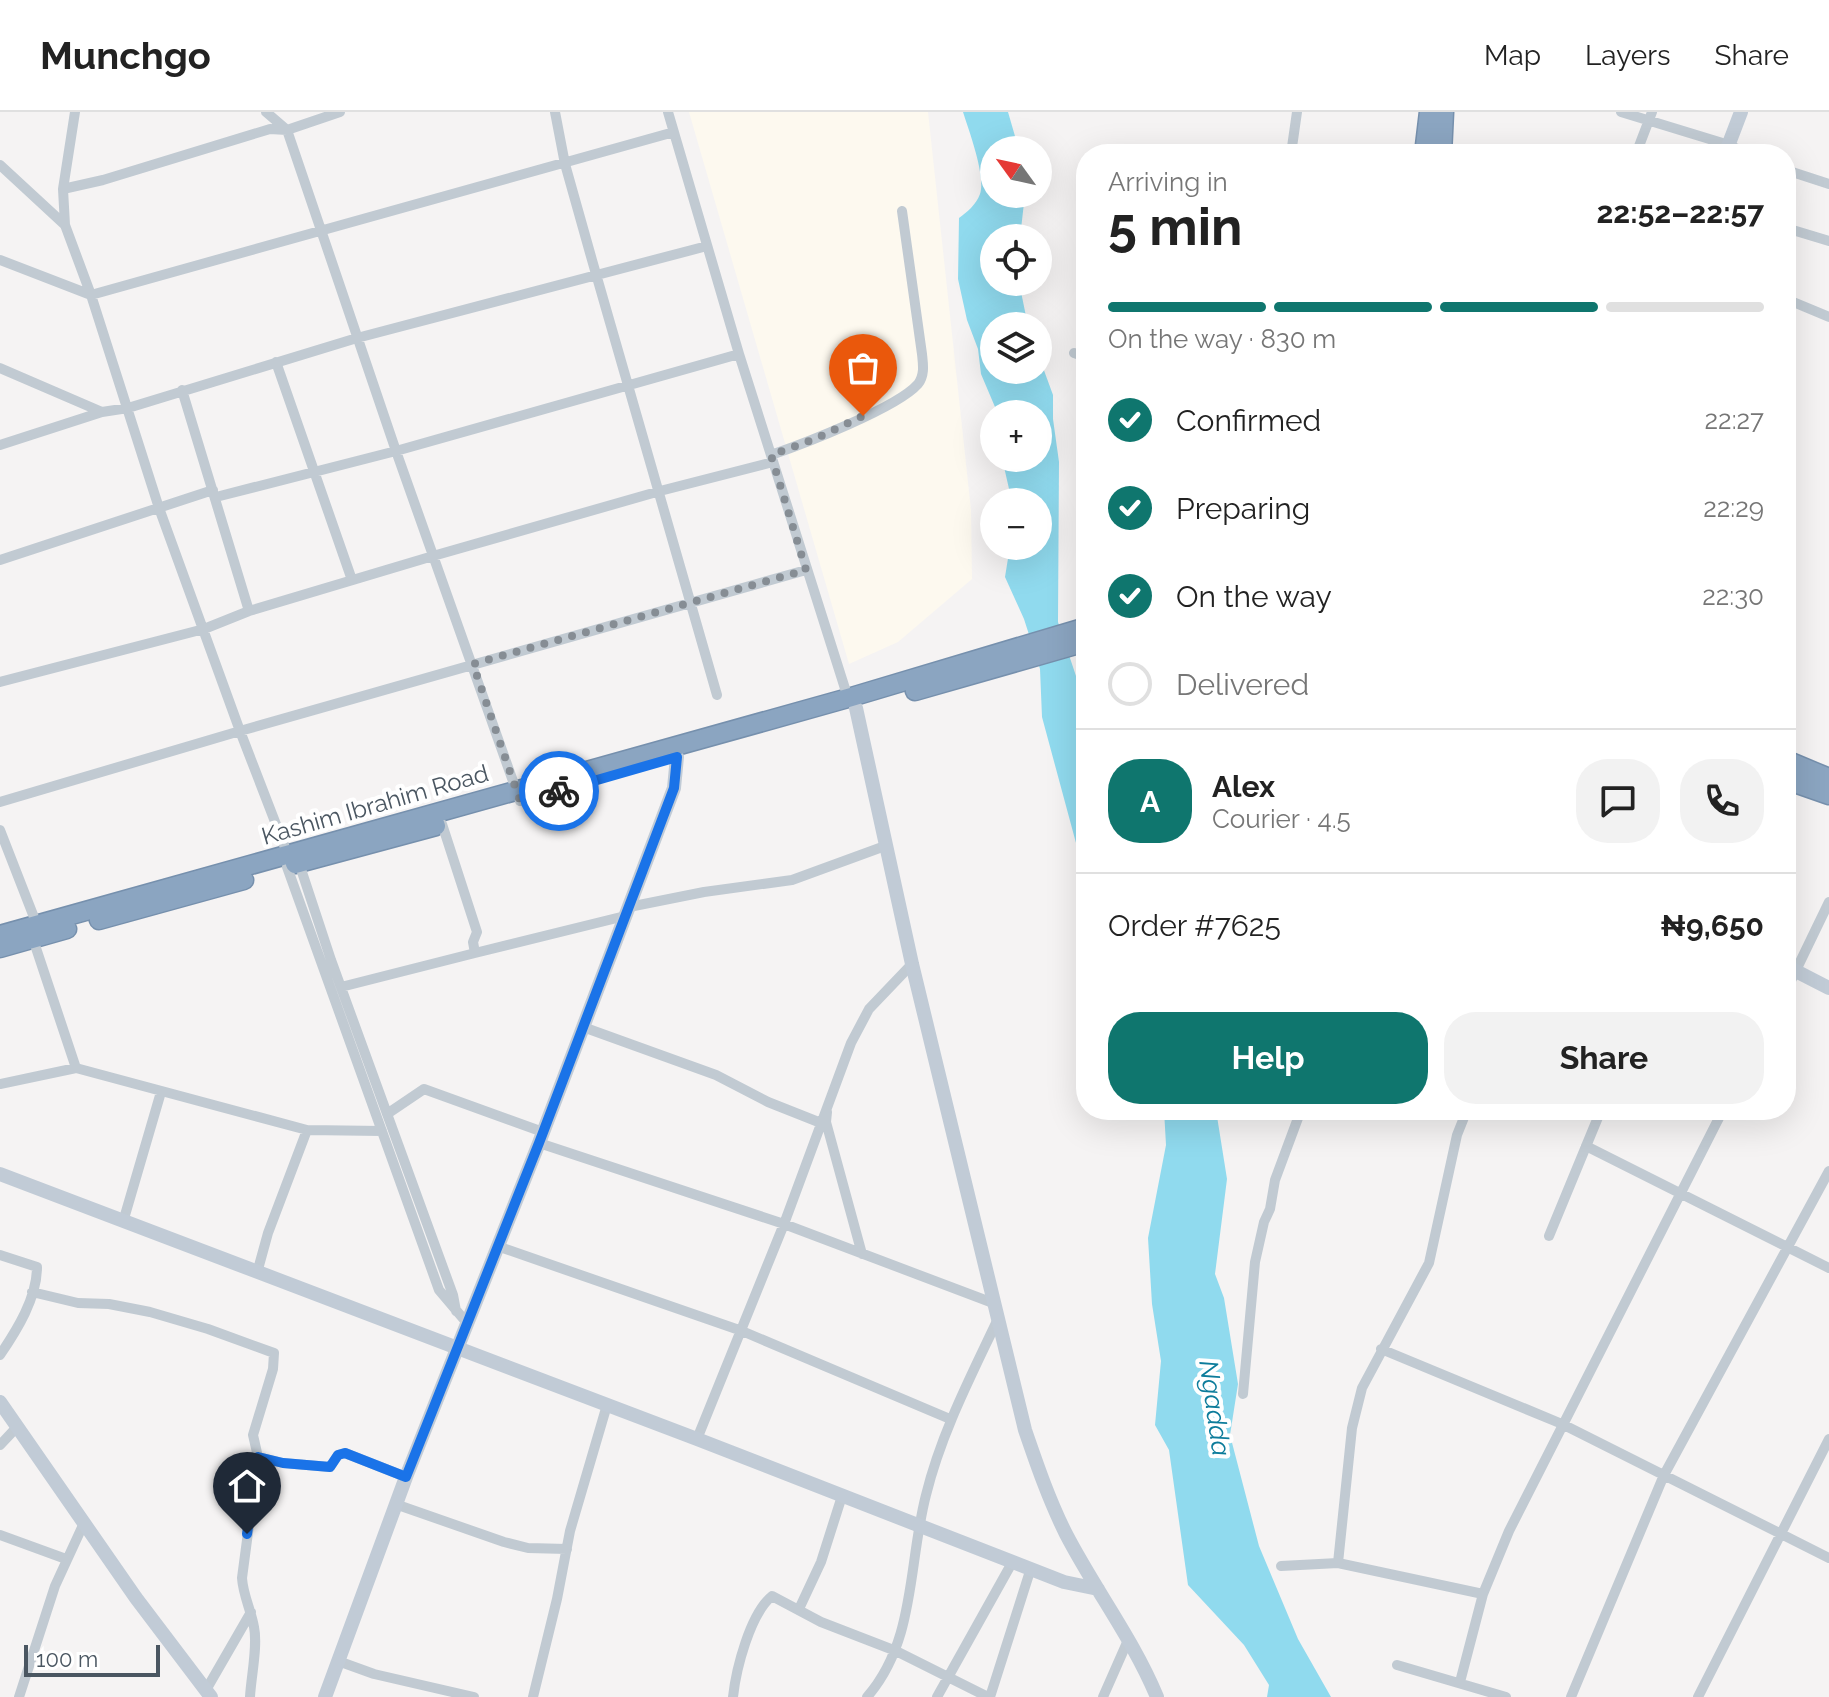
<!DOCTYPE html>
<meta charset="utf-8">
<style>
body{margin:0;font-family:Raleway,sans-serif;background:#f2f2f2;color:#222;height:100vh;display:flex;flex-direction:column;font-size:30px;white-space:nowrap}
*{box-sizing:border-box;margin:0}
p{font-size:26px;color:#767676}
.icon{flex:none;width:44px;height:44px;fill:none;stroke:currentColor;stroke-width:2;stroke-linecap:round;stroke-linejoin:round}
.map{position:relative;flex:1;overflow:hidden}
.details{position:absolute;left:1076px;top:32px;width:720px;height:976px;display:flex;flex-direction:column;background:#fff;border-radius:32px;box-shadow:0 8px 32px #0002}
.details>*{flex:none}
.needle{width:52px;rotate:303deg}
.buttons{position:absolute;left:980px;top:24px;display:grid;gap:16px}
.buttons a{display:grid;place-items:center;width:72px;height:72px;border-radius:50%;background:#fff;box-shadow:0 8px 32px #0002;font-size:40px}
.scale{position:absolute;left:24px;bottom:20px;width:136px;box-sizing:border-box;padding-left:8px;border:4px solid #4a5661;border-top:0;font-size:22px;line-height:28px;white-space:nowrap;color:#4a5661;-webkit-text-stroke:6px #fff;paint-order:stroke}
.pin{position:absolute;display:grid;place-items:center;width:68px;height:68px;color:#fff;margin:-82px -34px;border-radius:50% 50% 50% 0;rotate:-45deg;box-shadow:0 0 8px #0007}
.pin .icon{rotate:45deg}
.courier{position:absolute;display:grid;place-items:center;width:80px;height:80px;margin:-40px;border:6px solid #1a73e8;border-radius:50%;background:#fff;color:#222;box-shadow:0 2px 10px #0007}
.summary em{font-style:normal;font-weight:700}
.summary div{display:flex;flex-direction:column-reverse}
.summary{display:flex;align-items:center;justify-content:space-between;height:136px;padding:0 32px}
h1{font-size:52px;font-weight:700;line-height:60px}
.bar{display:grid;grid-template-columns:repeat(4,1fr);gap:12px 8px;align-content:center;height:96px;padding:0 32px}
.bar i{height:10px;border-radius:6px;background:#e0e0e0}
.bar .current{background:#0f766e}
.bar p{grid-column:span 4}
.line{display:flex;align-items:center;gap:20px;padding:0 32px;border-top:2px solid #e0e0e0}
.line div{flex:1}
.round{display:grid;place-items:center;flex:none;width:84px;height:84px;border-radius:32px;background:#f2f2f2}
ol{padding:0 32px;list-style:none}
li{display:flex;align-items:center;gap:24px;height:88px}
li p{margin-inline-start:auto}
li .icon{padding:8px;border-radius:50%;background:#0f766e;color:#fff;stroke-width:4}
li:last-child{color:#767676}
li i{width:44px;height:44px;border:4px solid #e0e0e0;border-radius:50%}
.action{display:flex;gap:16px;margin-top:auto;padding:16px 32px}
.action a{flex:1;height:92px;border-radius:32px;background:#0f766e;color:#fff;font-size:32px;font-weight:700;line-height:92px;text-align:center}
.action a+a{background:#f2f2f2;color:#222}
header{display:flex;align-items:center;gap:48px;box-sizing:border-box;height:112px;padding:0 40px;background:#fff;border-bottom:2px solid #e0e0e0}
header strong{font-size:38px}
nav{display:flex;gap:44px;margin-inline-start:auto;font-size:28px}
.map>svg:first-child{display:block}
.commercial{fill:#fdf9ef}
.water{fill:#90daee}
.lines{fill:none;stroke-linecap:round;stroke-linejoin:round}
.highway-casing{stroke:#7690ad;stroke-width:21}
.street{stroke:#c1cad2;stroke-width:10}
.secondary{stroke:#c1cbd6;stroke-width:14}
.highway{stroke:#8ba5c1;stroke-width:18}
.done{stroke:#868d94;stroke-width:8;stroke-dasharray:0 14.4}
.route{stroke:#1a73e8;stroke-width:10}
.labels{text-anchor:middle;stroke-width:8;stroke-linejoin:round;paint-order:stroke}
.street-label{font-size:24px;fill:#4a5661;stroke:#fff}
.water-label{font-size:26px;font-style:italic;fill:#0c7c9b;stroke:#fff}
</style>
<header>
<strong>Munchgo</strong>
<nav><a>Map</a><a>Layers</a><a>Share</a></nav>
</header>
<div class="map">
<svg width="1829" height="1585" viewBox="0 0 1829 1585">
<rect width="100%" height="100%" fill="#f5f3f3"/>
<path class="commercial" d="M689,0H928L971,398L972,467L898,530L849,552Z"/>
<path class="water" d="M963,0H1008L1019,38H994V82H1025L1020,126H994V170H1019L1028,214H994V258H1038V242L1053,283V307L1059,350L1058,510L1086,594V768L1042,605L1040,557L1024,507L1005,465L1010,434H1038V390H1012L1002,346H1038V302H998L981,262L978,237L967,208L958,167L959,106C967,100 976,93 980,82C986,64 969,19 963,0Z
M1164,998H1216L1227,1067L1215,1162L1224,1186L1238,1272L1230,1323L1259,1434L1298,1527L1331,1585H1267L1269,1573L1244,1533L1188,1473L1169,1338L1155,1313L1161,1249L1152,1192L1148,1126L1166,1033Z"/>
<g class="lines">
<defs>
<path id="highway" d="M1424,42L1429,0
M1442,42L1444,0
M915,579L1086,530
M1786,648L1829,666
M1786,668L1829,683
M295,752L436,714
M99,808L244,768
M0,823L848,586L1086,515
M0,836L67,817"/>
</defs>
<use href="#highway" class="highway-casing"/>
<path class="street" d="M75,0L63,77L65,113L91,183L159,396L240,619L289,746
M266,0L287,18L340,0
M555,0L565,52L592,148L717,583
M668,0L739,242L848,586
M1621,0L1729,33L1748,42
M1291,42L1297,0
M1636,42L1652,0
M0,53L65,113
M1786,58L1829,72
M63,77L103,68L270,17L287,18L396,339L520,689
M1786,116L1829,129
M0,148L91,183L674,20
M1786,187L1829,205
M1074,241L1086,245
M276,250L352,468
M0,256L102,300
M182,278L249,499
M0,333L102,300L128,296L357,226L707,134
M1085,336H1086
M771,343C803,332 897,296 918,272C925,263 923,252 922,242L902,99
M216,385L396,339L739,242
M0,448L213,378
M0,570L204,517L249,499L433,444L660,379L773,350
M0,690L240,619L806,458
M442,712L477,820L473,830L475,841L625,804
M0,718L37,813
M299,751L331,848L453,1183L456,1199
M287,755L439,1178L467,1211
M629,795L704,780L792,768L885,734
M33,827L76,956
M341,875L475,841
M1786,879L1829,790
M583,915L716,963L768,990L821,1011
M0,972L76,956L307,1018L382,1019
M827,1000L826,1010L862,1142
M387,1002L424,977L543,1020
M539,1031L784,1112L993,1191
M1586,1034L1829,1156
M123,1110L161,980
M1549,1124L1601,998
M497,1134L742,1219L950,1307
M0,1143L37,1155C37,1186 17,1218 0,1243
M257,1161L268,1121L307,1018
M32,1180L78,1191L109,1192L150,1200L208,1217L274,1241L273,1257L253,1323L258,1345L242,1466C243,1483 251,1498 254,1515C258,1534 251,1565 250,1585
M1381,1237L1562,1312L1829,1446
M1243,1282L1255,1150L1264,1110L1270,1097L1275,1068L1301,998
M697,1327L784,1112L851,931L869,897L912,852
M0,1333L17,1315
M258,1345L283,1351L330,1355L338,1343L345,1341L406,1365
M398,1393L504,1430L528,1436L567,1437
M0,1423L66,1447
M1338,1451L1352,1316L1362,1276L1429,1151L1457,1023L1467,998
M1281,1454L1338,1451L1483,1482
M799,1497L821,1450L842,1384
M338,1549L374,1562L474,1585
M1397,1553L1506,1585
M1460,1570L1483,1482L1509,1419L1723,998
M206,1578L251,1500
M19,1585L55,1474L84,1411
M533,1585L557,1487L570,1419L607,1293
M733,1585C736,1557 750,1502 772,1484L821,1510L896,1539L988,1585
M867,1585C916,1529 908,1452 926,1383C941,1322 970,1266 997,1209
M937,1585L1013,1449
M990,1585L1031,1456
M1103,1585L1129,1526
M1571,1585L1664,1363L1829,1059
M1698,1585L1829,1327"/>
<path class="secondary" d="M1725,42L1741,0
M856,596L912,852L1025,1318C1037,1353 1049,1388 1066,1422C1095,1478 1133,1527 1157,1585
M1786,854L1829,876
M0,1062L697,1327L1064,1470L1098,1477
M0,1290L136,1486L211,1585
M325,1585L406,1365L539,1031L674,676L677,645"/>
<use href="#highway" class="highway"/>
</g>
<g class="lines">
<path class="done" d="M559,679L520,689L473,552L806,458L771,343L815,327L863,304"/>
<path class="route" d="M247,1422L258,1345L283,1351L330,1355L338,1343L345,1341L406,1365L539,1031L674,676L677,645L559,679"/>
</g>
<g class="labels">
<g class="street-label">
<text transform="translate(375 693) rotate(-16)" y="8">Kashim Ibrahim Road</text>
</g>
<g class="water-label">
<text transform="translate(1215 1296) rotate(82)" y="9">Ngadda</text>
</g>
</g>
</svg>
<div class="buttons">
<a><svg class="needle" viewBox="-14 -14 28 28"><path d="M0-13l5 13h-10z" fill="#e53935"/><path d="M0 13l5-13h-10z" fill="#767676"/></svg></a>
<a><svg class="icon" aria-label="locate" viewBox="0 0 24 24"><circle cx="12" cy="12" r="6"/><path d="M12 2v4M12 18v4M2 12h4M18 12h4"/></svg></a>
<a><svg class="icon" aria-label="layers" viewBox="0 0 24 24"><path d="M12 4l9 5-9 5-9-5zM3 14l9 5 9-5"/></svg></a>
<a>+</a>
<a>−</a>
</div>
<div class="scale">100 m</div>
<div class="pin" style="left:863px;top:304px;background:#ea580c"><svg class="icon" aria-label="bag" viewBox="0 0 24 24"><path d="M5 8h14l-1 12H6zM9 8a3 3 0 0 1 6 0"/></svg></div>
<div class="pin" style="left:247px;top:1422px;background:#1f2937"><svg class="icon" aria-label="home" viewBox="0 0 24 24"><path d="M3 11l9-7 9 7M6 9v11h12V9"/></svg></div>
<div class="courier" style="left:559px;top:679px"><svg class="icon" aria-label="bike" viewBox="0 0 24 24"><circle cx="6" cy="16" r="4"/><circle cx="18" cy="16" r="4"/><path d="M6 16l4-8h5l3 8M10 8l3 8H6M13 5h3"/></svg></div>
<section class="details">
<div class="summary"><div><h1>5 min</h1><p>Arriving in</p></div><em>22:52–22:57</em></div>
<div class="bar"><i class="current"></i><i class="current"></i><i class="current"></i><i></i><p>On the way · 830 m</p></div>
<ol>
<li><svg class="icon" aria-label="check" viewBox="0 0 24 24"><path d="M5 12l5 5 9-10"/></svg>Confirmed<p>22:27</p></li>
<li><svg class="icon" aria-label="check" viewBox="0 0 24 24"><path d="M5 12l5 5 9-10"/></svg>Preparing<p>22:29</p></li>
<li><svg class="icon" aria-label="check" viewBox="0 0 24 24"><path d="M5 12l5 5 9-10"/></svg>On the way<p>22:30</p></li>
<li><i></i>Delivered</li>
</ol>
<div class="line" style="height:144px"><b class="round" style="background:#0f766e;color:#fff">A</b><div><b>Alex</b><p>Courier · 4.5</p></div><a class="round"><svg class="icon" aria-label="chat" viewBox="0 0 24 24"><path d="M4 5h16v11H9l-5 4z"/></svg></a><a class="round"><svg class="icon" aria-label="phone" viewBox="0 0 24 24"><path d="M5 4h4l2 5-3 2q2 4 5 5l2-3 5 2v4C11 20 4 13 5 4z"/></svg></a></div>
<div class="line" style="height:104px"><div>Order #7625</div><b>₦9,650</b></div>
<div class="action"><a>Help</a><a>Share</a></div>
</section>
</div>
